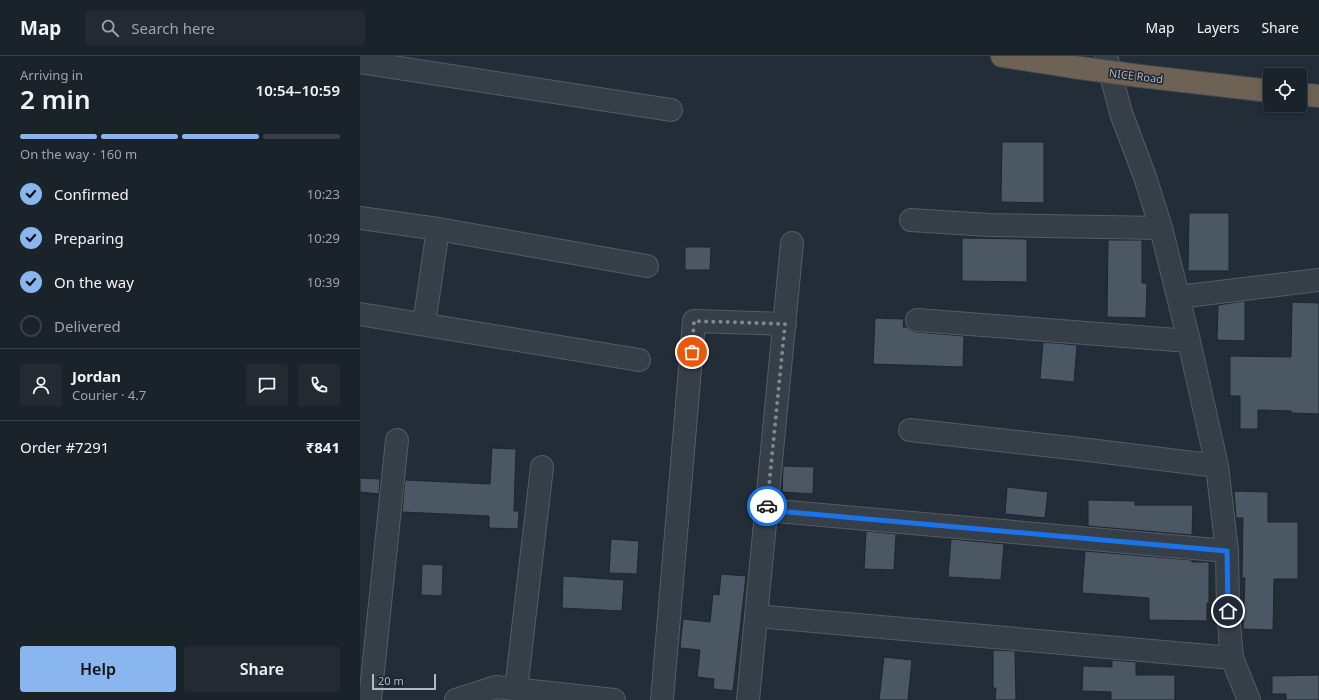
<!DOCTYPE html>
<meta charset="utf-8">
<style>
body{margin:0;font-family:"Noto Sans",sans-serif;background:#232a32;color:#f1f3f6;height:100vh;display:flex;flex-direction:column;font-size:15px;white-space:nowrap}
*{box-sizing:border-box;margin:0}
p{font-size:13px;color:#9fa4a8}
.icon{flex:none;width:22px;height:22px;fill:none;stroke:currentColor;stroke-width:2;stroke-linecap:round;stroke-linejoin:round}
.map{position:relative;flex:1;overflow:hidden}
.panel{display:flex;flex-direction:column;background:#1a222a;width:360px}
.panel>*{flex:none}
.fabs{position:absolute;left:903px;top:12px;display:grid;gap:8px}
.fabs a{display:grid;place-items:center;width:44px;height:44px;border-radius:4px;background:#1a222a;box-shadow:0 2px 6px #0003,0 0 0 1px #383f47;font-size:20px}
.scale{position:absolute;left:12px;bottom:10px;width:64px;box-sizing:border-box;padding-left:4px;border:2px solid #b1b9c4;border-top:0;font-size:11px;line-height:14px;white-space:nowrap;color:#b1b9c4;-webkit-text-stroke:3px #1b232d;paint-order:stroke}
.pin{position:absolute;display:grid;place-items:center;width:34px;height:34px;color:#fff;margin:-17px;border:2px solid #fff;border-radius:50%;box-shadow:0 1px 4px #0007}
.courier{position:absolute;display:grid;place-items:center;width:40px;height:40px;margin:-20px;border:3px solid #1a73e8;border-radius:50%;background:#fff;color:#222;box-shadow:0 1px 5px #0007}
.overview em{font-style:normal;font-weight:600}
.overview div{display:flex;flex-direction:column-reverse}
.overview{display:flex;align-items:center;justify-content:space-between;height:68px;padding:0 20px}
h1{font-size:26px;font-weight:600;line-height:30px}
.bar{display:grid;grid-template-columns:repeat(4,1fr);gap:6px 4px;align-content:center;height:48px;padding:0 20px}
.bar i{height:5px;border-radius:3px;background:#383f47}
.bar .selected{background:#8ab6f0}
.bar p{grid-column:span 4}
.line{display:flex;align-items:center;gap:10px;padding:0 20px;border-top:1px solid #383f47}
.line div{flex:1}
.round{display:grid;place-items:center;flex:none;width:42px;height:42px;border-radius:4px;background:#232a32}
ol{padding:0 20px;list-style:none}
li{display:flex;align-items:center;gap:12px;height:44px}
li p{margin-inline-start:auto}
li .icon{padding:4px;border-radius:50%;background:#8ab6f0;color:#111;stroke-width:4}
li:last-child{color:#9fa4a8}
li i{width:22px;height:22px;border:2px solid #383f47;border-radius:50%}
.primary-button{display:flex;gap:8px;margin-top:auto;padding:8px 20px}
.primary-button a{flex:1;height:46px;border-radius:4px;background:#8ab6f0;color:#111;font-size:16px;font-weight:600;line-height:46px;text-align:center}
.primary-button a+a{background:#232a32;color:#f1f3f6}
header{display:flex;align-items:center;gap:24px;box-sizing:border-box;height:56px;padding:0 20px;background:#1a222a;border-bottom:1px solid #383f47}
header strong{font-size:19px}
nav{display:flex;gap:22px;margin-inline-start:auto;font-size:14px}
.search{width:280px;height:36px;background:#232a32;display:flex;align-items:center;gap:10px;box-sizing:border-box;padding:0 14px;border-radius:4px;color:#9fa4a8;font-size:15px}
main{display:flex;flex:1;min-height:0}
.map>svg:first-child{display:block}
.building{fill:#4b5763;stroke:#1d252f}
.lines{fill:none;stroke-linecap:round;stroke-linejoin:round}
.minor-casing{stroke:#545c66;stroke-width:24}
.highway-casing{stroke:#414953;stroke-width:24}
.minor{stroke:#363e48;stroke-width:22}
.highway{stroke:#6e6254;stroke-width:22}
.highway-bridge-casing{stroke:#414953;stroke-width:24;stroke-linecap:butt}
.highway-bridge{stroke:#6e6254;stroke-width:22}
.done{stroke:#7f8893;stroke-width:4;stroke-dasharray:0 7.2}
.route{stroke:#1a73e8;stroke-width:5}
.labels{text-anchor:middle;stroke-width:3;stroke-linejoin:round;paint-order:stroke}
.street-label{font-size:11px;fill:#b1b9c4;stroke:#1b232d}
</style>
<header>
<strong>Map</strong>
<div class="search"><svg class="icon" aria-label="search" viewBox="0 0 24 24"><circle cx="10" cy="10" r="6"/><path d="M15 15l6 6"/></svg>Search here</div>
<nav><a>Map</a><a>Layers</a><a>Share</a></nav>
</header>
<main>
<section class="panel">
<div class="overview"><div><h1>2 min</h1><p>Arriving in</p></div><em>10:54–10:59</em></div>
<div class="bar"><i class="selected"></i><i class="selected"></i><i class="selected"></i><i></i><p>On the way · 160 m</p></div>
<ol>
<li><svg class="icon" aria-label="check" viewBox="0 0 24 24"><path d="M5 12l5 5 9-10"/></svg>Confirmed<p>10:23</p></li>
<li><svg class="icon" aria-label="check" viewBox="0 0 24 24"><path d="M5 12l5 5 9-10"/></svg>Preparing<p>10:29</p></li>
<li><svg class="icon" aria-label="check" viewBox="0 0 24 24"><path d="M5 12l5 5 9-10"/></svg>On the way<p>10:39</p></li>
<li><i></i>Delivered</li>
</ol>
<div class="line" style="height:72px"><a class="round"><svg class="icon" aria-label="person" viewBox="0 0 24 24"><circle cx="12" cy="8" r="4"/><path d="M4 21q1-7 8-7t8 7"/></svg></a><div><b>Jordan</b><p>Courier · 4.7</p></div><a class="round"><svg class="icon" aria-label="chat" viewBox="0 0 24 24"><path d="M4 5h16v11H9l-5 4z"/></svg></a><a class="round"><svg class="icon" aria-label="phone" viewBox="0 0 24 24"><path d="M5 4h4l2 5-3 2q2 4 5 5l2-3 5 2v4C11 20 4 13 5 4z"/></svg></a></div>
<div class="line" style="height:52px"><div>Order #7291</div><b>₹841</b></div>
<div class="primary-button"><a>Help</a><a>Share</a></div>
</section>
<div class="map">
<svg width="959" height="644" viewBox="0 0 959 644">
<rect width="100%" height="100%" fill="#232d38"/>
<path class="building" d="M642,86H684V147L641,146Z
M829,157H869V215H828Z
M602,182L667,183V226L602,225Z
M748,184H782V227H787L786,262L747,261Z
M325,191H351L350,214H325Z
M885,245V285L857,284L858,249Z
M932,246L959,247V358L931,357V355L898,354V373H880V340H870V300L931,301Z
M515,262L544,263L543,271H547L550,274L556,276L604,280L603,311L513,308Z
M683,286L717,289L714,326L680,323Z
M132,392L156,393L154,455H159L158,473L129,472V460L42,456L45,424L130,428Z
M423,410L454,411L453,438L422,436Z
M0,422L20,423L19,438L0,436Z
M647,431L688,436L685,462L645,458Z
M874,435L908,436V466H938V523H914L913,574L883,573L885,522H882L883,462H876Z
M728,444L775,445V449H833L832,479L728,470Z
M506,475L536,478L534,514L504,513Z
M251,483L279,485L277,518L249,517Z
M591,483L644,488L641,524L588,521Z
M725,495L832,504V506H849V547H847V565L789,564V542L722,537Z
M62,508L83,509L82,540L61,539Z
M361,518L386,520L373,635L353,633L354,623L337,621L340,594L320,592L323,563L350,566L353,538L359,539Z
M203,520L264,524L262,555L202,552Z
M633,594L655,595L656,644H635L636,632H633Z
M524,601L552,604L548,644H519Z
M752,604L776,606V619H815V644H751V636L722,635L723,610L752,611Z
M959,619V644H926V638H912V620Z"/>
<g class="lines">
<defs>
<path id="minor" d="M746,0L761,57L785,121L801,172L829,285L857,410L867,495L868,555L872,602L889,644
M0,6L311,54
M0,162L78,173
M551,164L629,169L801,172
M818,241L959,224
M0,258L279,304
M557,264L829,285
M64,268L78,173L287,210
M550,374L729,394L857,410
M406,454L867,495
M396,560L872,602
M156,633L182,411
M10,644L37,384
M96,644L136,631L254,644
M302,644L334,265L425,268
M388,644L432,187"/>
<path id="highway" d="M642,0L713,11
M780,20L910,35
M940,38L959,40"/>
</defs>
<use href="#minor" class="minor-casing"/>
<use href="#highway" class="highway-casing"/>
<use href="#minor" class="minor"/>
<use href="#highway" class="highway"/>
<defs>
<path id="highway-bridge" d="M713,11L780,20"/>
</defs>
<use href="#highway-bridge" class="highway-bridge-casing"/>
<use href="#highway-bridge" class="highway-bridge"/>
</g>
<g class="lines">
<path class="done" d="M332,296L334,265L425,268L407,450"/>
<path class="route" d="M407,450L406,454L867,495L868,555"/>
</g>
<g class="labels">
<g class="street-label">
<text transform="translate(776 20) rotate(7)" y="4">NICE Road</text>
</g>
</g>
</svg>
<div class="fabs">
<a><svg class="icon" aria-label="locate" viewBox="0 0 24 24"><circle cx="12" cy="12" r="6"/><path d="M12 2v4M12 18v4M2 12h4M18 12h4"/></svg></a>
</div>
<div class="scale">20 m</div>
<div class="pin" style="left:332px;top:296px;background:#ea580c"><svg class="icon" aria-label="bag" viewBox="0 0 24 24"><path d="M5 8h14l-1 12H6zM9 8a3 3 0 0 1 6 0"/></svg></div>
<div class="pin" style="left:868px;top:555px;background:#1f2937"><svg class="icon" aria-label="home" viewBox="0 0 24 24"><path d="M3 11l9-7 9 7M6 9v11h12V9"/></svg></div>
<div class="courier" style="left:407px;top:450px"><svg class="icon" aria-label="car" viewBox="0 0 24 24"><path d="M5 17H2v-5l4-1 3-4h7l3 4 3 1v5h-3M9 17h6M6 11h13"/><circle cx="7" cy="17" r="2"/><circle cx="17" cy="17" r="2"/></svg></div>
</div>
</main>
